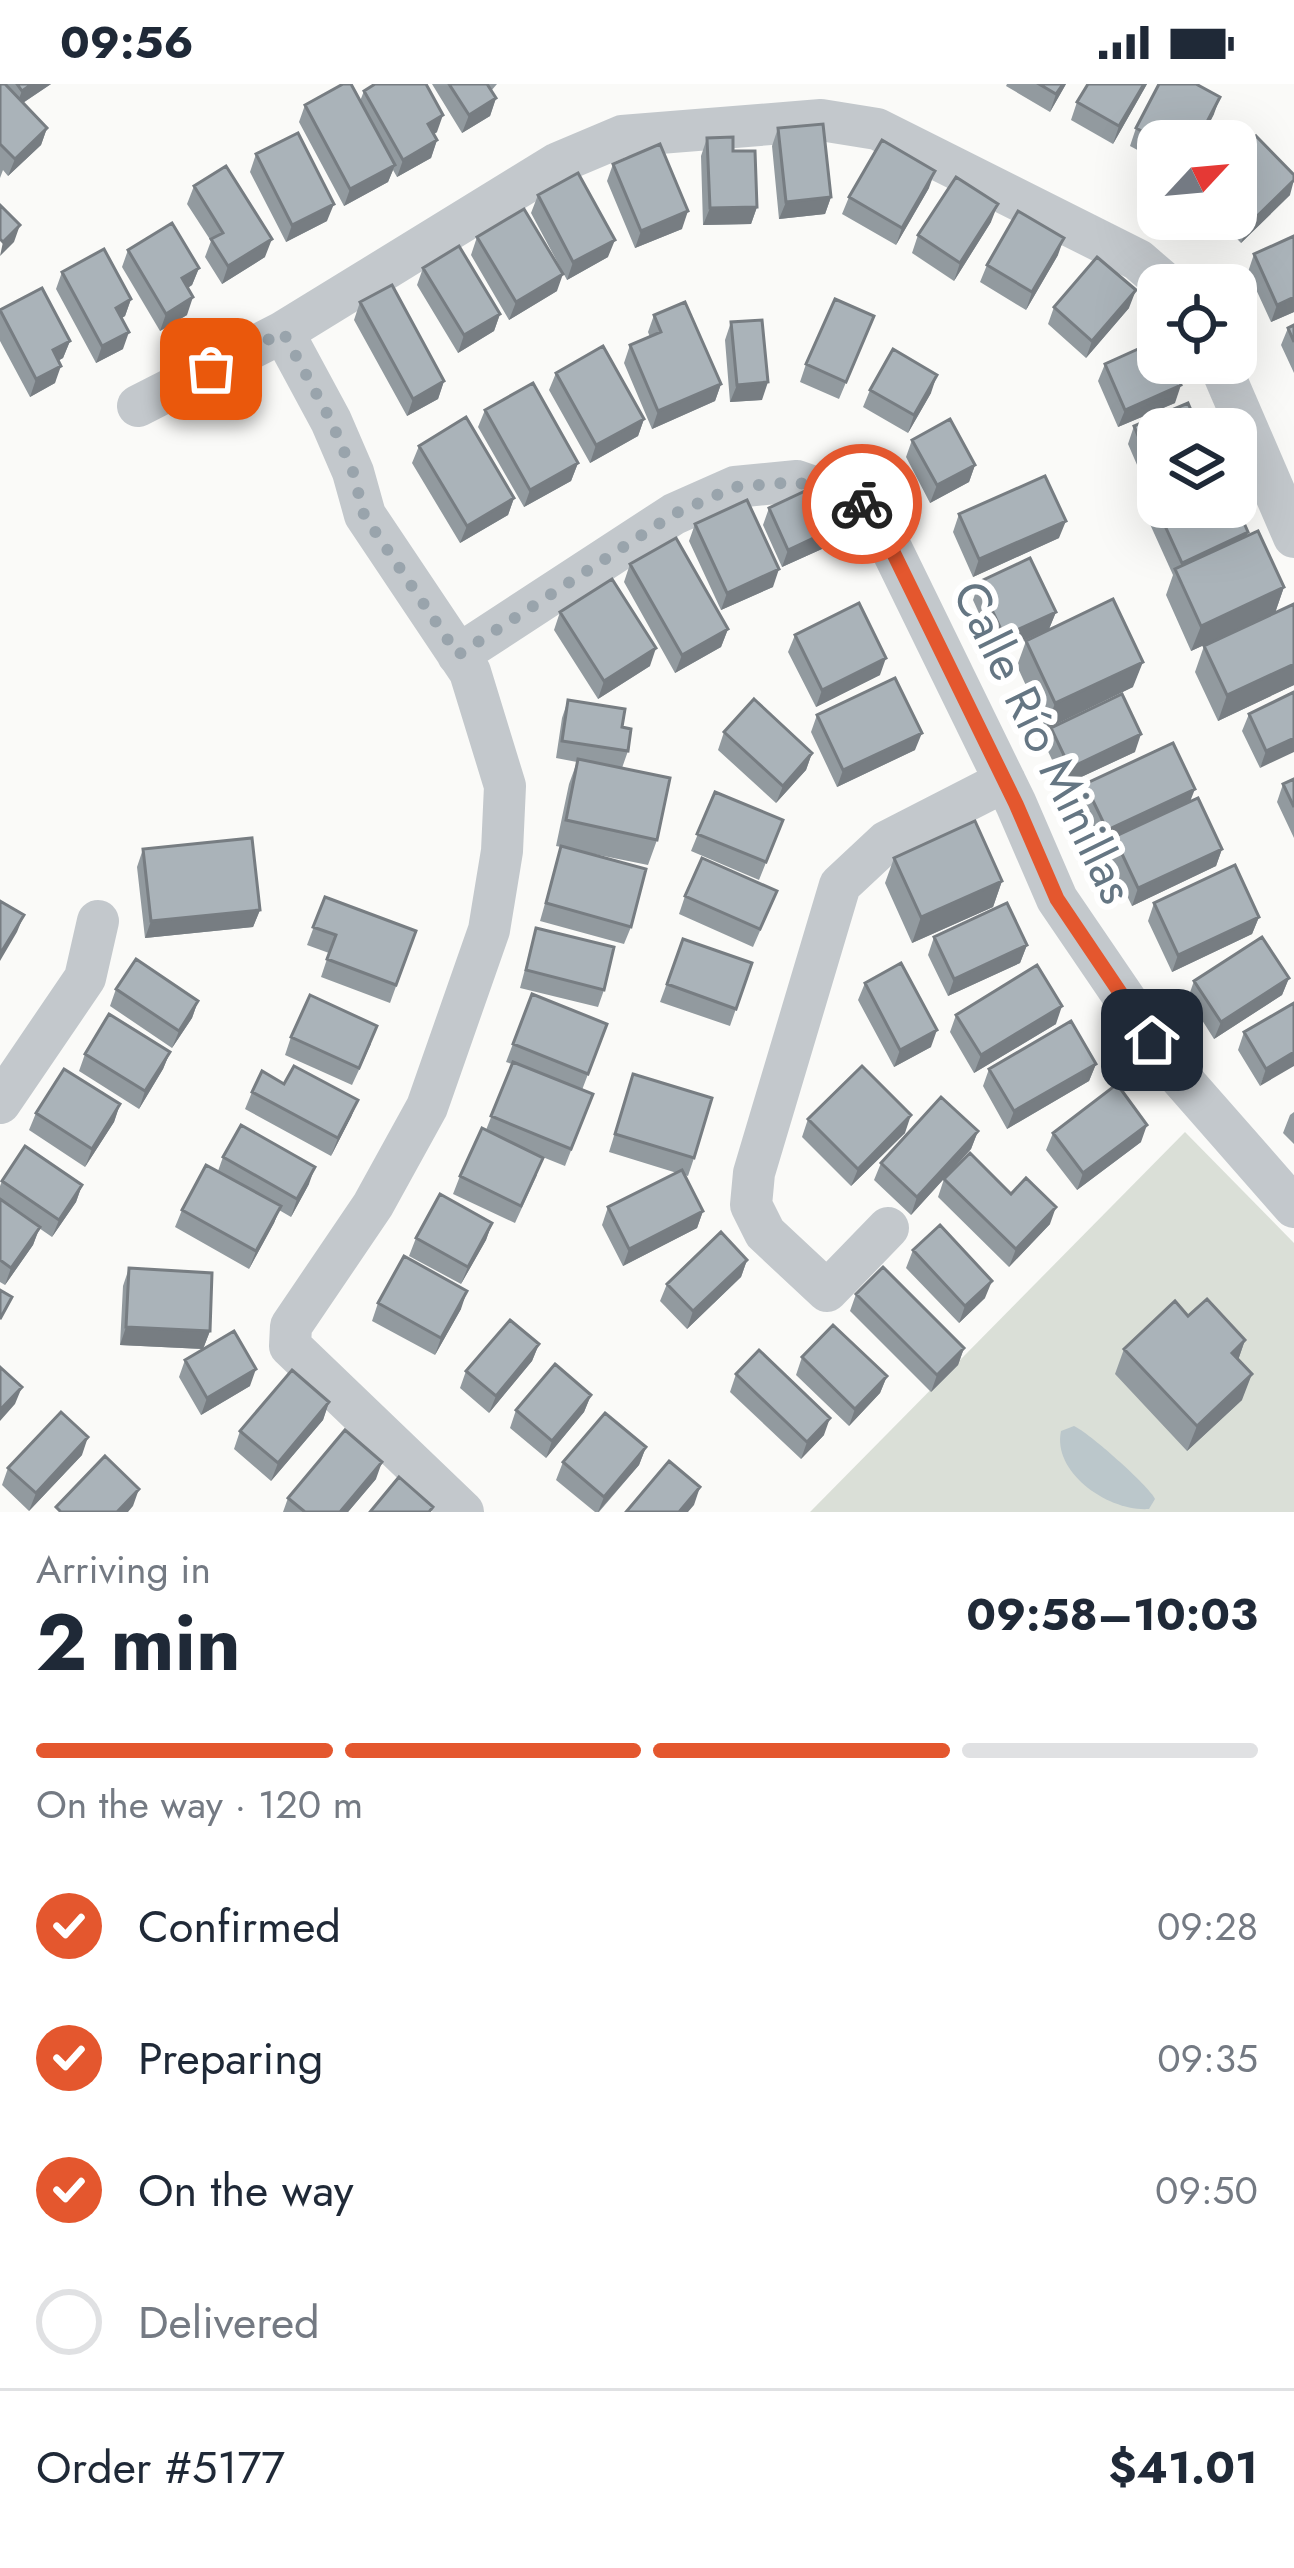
<!DOCTYPE html>
<meta charset="utf-8">
<style>
body{margin:0;font-family:Jost,sans-serif;background:#f2f2f3;color:#1f2937;height:100vh;display:flex;flex-direction:column;font-size:45px;white-space:nowrap}
*{box-sizing:border-box;margin:0}
p{font-size:39px;color:#747a83}
.icon{flex:none;width:66px;height:66px;fill:none;stroke:currentColor;stroke-width:2;stroke-linecap:round;stroke-linejoin:round}
.map{position:relative;height:1428px;overflow:hidden}
.sheet{display:flex;flex-direction:column;background:#fff;flex:1}
.sheet>*{flex:none}
.needle{width:78px;rotate:64deg}
.fabs{position:absolute;left:1137px;top:36px;display:grid;gap:24px}
.fabs a{display:grid;place-items:center;width:120px;height:120px;border-radius:24px;background:#fff;box-shadow:0 12px 48px #0002;font-size:60px}
.pin{position:absolute;display:grid;place-items:center;width:102px;height:102px;color:#fff;margin:-51px;border-radius:24px;box-shadow:0 6px 18px #0006}
.courier{position:absolute;display:grid;place-items:center;width:120px;height:120px;margin:-60px;border:9px solid #e4572e;border-radius:50%;background:#fff;color:#222;box-shadow:0 3px 15px #0007}
.headline em{font-style:normal;font-weight:700}
.headline div{display:flex;flex-direction:column-reverse}
.headline{display:flex;align-items:center;justify-content:space-between;height:204px;padding:0 36px}
h1{font-size:78px;font-weight:700;line-height:90px}
.bar{display:grid;grid-template-columns:repeat(4,1fr);gap:18px 12px;align-content:center;height:144px;padding:0 36px}
.bar i{height:15px;border-radius:9px;background:#e0e1e3}
.bar .selected{background:#e4572e}
.bar p{grid-column:span 4}
.line{display:flex;align-items:center;gap:30px;padding:0 36px;border-top:3px solid #e0e1e3}
.line div{flex:1}
ol{padding:0 36px;list-style:none}
li{display:flex;align-items:center;gap:36px;height:132px}
li p{margin-inline-start:auto}
li .icon{padding:12px;border-radius:50%;background:#e4572e;color:#fff;stroke-width:4}
li:last-child{color:#747a83}
li i{width:66px;height:66px;border:6px solid #e0e1e3;border-radius:50%}
.status{display:flex;justify-content:space-between;align-items:center;height:84px;padding:0 60px;background:#fff;direction:ltr}
.status svg{height:33px;fill:currentColor}
.map>svg:first-child{display:block}
.green{fill:#dadfd7}
.water{fill:#bbc7cb}
.lines{fill:none;stroke-linecap:round;stroke-linejoin:round}
.minor{stroke:#c3c8cc;stroke-width:42}
.wall{fill:#929a9f}
.shaded-wall{fill:#777d82}
.building{fill:#aab3b9;stroke:#777d82;stroke-width:3}
.done{stroke:#99a4ac;stroke-width:12;stroke-dasharray:0 21.6}
.route{stroke:#e4572e;stroke-width:15}
.labels{text-anchor:middle;stroke-width:12;stroke-linejoin:round;paint-order:stroke}
.street-label{font-size:48px;fill:#657683;stroke:#fff}
</style>
<div class="status"><b>09:56</b><svg viewBox="0 0 49 12"><path d="M0 12V9h3v3zM5 12V6h3v6zM10 12V3h3v9zM15 12V0h3v12zM26 1h20v11H26zM47 4h2v5h-2z"/></svg></div>
<div class="map">
<svg width="1294" height="1428" viewBox="0 0 1294 1428">
<rect width="100%" height="100%" fill="#fafaf8"/>
<path class="green" d="M1185,1048L1294,1159V1428H810Z"/>
<path class="water" d="M1074,1342C1088,1348 1149,1402 1155,1415L1149,1425C1109,1428 1052,1389 1061,1347Z"/>
<g class="lines">
<path class="minor" d="M283,248L331,337L353,388L365,431L470,588L505,702L502,767L489,846L427,1023L373,1121L291,1242L290,1262L463,1428
M1219,279L1294,453
M138,322L283,248L558,79L622,52L821,36L877,45L1138,176L1167,201
M458,571L674,430L735,403L797,397L865,421L892,466L1016,720L1057,815L1172,984L1294,1123
M0,1019L85,894L98,837
M888,1144L827,1207L765,1149L751,1121L754,1089L840,801L886,758L1005,697"/>
</g>
<path class="wall" d="M0,0H51L23,19L47,44L41,61L8,92L3,86L0,94Z
M432,0H497L491,7L496,14L490,32L462,49Z
M1007,0H1066L1050,28L1006,2Z
M1088,0H1147L1113,60L1071,36L1077,18Z
M364,7L437,48L434,50L437,56L431,74L397,93L393,86L388,98L344,122L299,38L305,21L360,17Z
M1214,30L1200,57H1158V77L1130,62L1136,44Z
M778,44L831,113L825,130L779,135L772,62Z
M707,54L733,67L757,123L751,140L703,141L701,72Z
M256,70L327,137L286,158L250,88Z
M1236,72L1290,111L1241,159L1218,135H1236Z
M613,80L682,145L635,164L607,97Z
M194,102L265,173L222,200L205,173L211,157L187,120Z
M929,104L896,161L842,130L849,113Z
M538,111L608,173L567,196L531,129Z
M991,138L954,197L912,169L918,151Z
M477,153L557,207L509,236L471,171Z
M128,166L199,184L192,201L188,204L187,231L160,247L122,183Z
M1254,170L1294,228L1271,238L1248,188Z
M1058,171L1026,226L980,198L987,181Z
M423,184L500,230L494,247L458,269L417,201Z
M62,188L131,215L125,232L122,234L123,265L96,279L56,205Z
M360,218L444,297L438,315L407,332L354,236Z
M1054,223L1129,224L1086,274L1048,240Z
M0,226L70,257L63,274L58,277L55,299L30,313L0,257Z
M654,231L721,300L715,317L652,345L624,279L630,261L650,253L648,248Z
M874,232L839,315L800,298L806,280Z
M731,238L762,316L730,318L725,256Z
M1294,241V289L1281,261L1288,244Z
M1105,280L1175,319L1118,343L1098,297Z
M556,289L644,335L638,352L590,379L549,306Z
M870,306L931,309L908,349L863,323Z
M485,326L578,379L571,397L524,423L478,343Z
M1134,342L1158,391L1144,397L1128,360Z
M912,356L975,381L969,398L930,419L906,373Z
M419,362L514,414L508,431L460,459L412,379Z
M1155,420L1247,452L1284,503L1275,529L1294,520V601L1218,637L1195,588L1204,562L1267,532L1191,567L1166,511L1173,491L1149,438Z
M769,424L833,460L782,483L763,441Z
M959,430L1059,454L973,493L953,448Z
M695,440L773,503L721,526L689,457Z
M630,480L728,545L721,563L675,589L624,498Z
M979,498L1056,528L1049,545L997,569L973,516Z
M560,528L650,582L598,615L554,546Z
M795,551L880,591L816,623L788,568Z
M1026,557L1133,603L1046,645L1017,582Z
M1294,608L1260,684L1242,647L1249,630Z
M568,616L622,643L628,667L622,684L657,756L648,781L574,766L631,843L624,860L540,837L561,763L556,762L569,700L577,678L556,674L562,634Z
M817,631L915,666L837,703L811,648Z
M1051,644L1135,668L1064,701L1045,661Z
M724,648L812,669L806,686L776,719L718,666Z
M1294,695V754L1277,718L1283,700Z
M1085,700L1191,717L1222,765L1216,782L1132,822L1107,771L1112,758L1101,764L1079,717Z
M715,708L783,736L759,796L691,767Z
M143,765L260,826L253,843L145,854L137,783Z
M894,774L1002,797L993,823L912,859L885,799Z
M685,812L770,824L753,863L679,830Z
M325,813L416,847L390,919L321,893L329,869L307,861Z
M1154,819L1259,833L1252,850L1172,888L1148,837Z
M536,844L604,906L598,923L520,904Z
M934,853L1027,861L1020,879L948,912L928,871Z
M683,855L752,879L730,942L660,918Z
M1289,894L1282,911L1214,955L1188,914L1194,897Z
M865,899L931,963L894,983L858,916Z
M116,905L198,917L192,934L172,964L110,922Z
M532,910L607,940L582,1006L593,1010L565,1082L535,1070L537,1091L515,1139L453,1110L460,1092L486,1046L512,980L506,978Z
M1294,919L1260,1002L1238,966L1244,948Z
M956,931L1056,940L974,989L950,948Z
M291,953L371,960L352,1001L285,971Z
M170,968L163,985L139,1025L79,987L85,970Z
M1096,980L1089,997L1007,1045L983,1002L989,985Z
M633,990L694,1074L688,1092L685,1091L703,1127L697,1144L623,1182L602,1141L608,1123L677,1089L609,1068Z
M284,1000L358,1016L351,1033L331,1072L245,1025L252,1008Z
M120,1020L114,1038L85,1083L29,1046L36,1029Z
M1294,1028V1060L1283,1049L1290,1031Z
M808,1035L905,1049L851,1102L802,1053Z
M978,1047L971,1065L911,1131L874,1096L881,1079Z
M1053,1049L1141,1058L1077,1106L1046,1066Z
M223,1073L309,1100L291,1133L279,1126L274,1139L249,1185L175,1143L182,1126L218,1087Z
M944,1095L1011,1110L1050,1140L1009,1183L938,1113Z
M2,1097L82,1101L76,1118L52,1153L39,1144L33,1161L5,1201L0,1198V1102Z
M492,1139L486,1156L461,1200L409,1172L416,1154Z
M913,1166L985,1214L959,1239L906,1184Z
M747,1176L741,1193L687,1245L660,1217L667,1200Z
M129,1184L210,1247L203,1265L120,1261L123,1202Z
M856,1210L964,1264L958,1281L931,1308L850,1227Z
M378,1219L461,1225L435,1271L372,1237Z
M1188,1232L1245,1256L1238,1276L1242,1316L1187,1367L1115,1290L1124,1265Z
M539,1260L532,1277L489,1329L460,1304L466,1287Z
M802,1273L887,1292L880,1309L849,1342L796,1291Z
M185,1276L250,1302L201,1331L179,1293Z
M736,1290L824,1351L801,1375L730,1308Z
M591,1311L584,1328L546,1374L510,1344L516,1326Z
M329,1318L323,1336L271,1397L234,1365L240,1347Z
M646,1363L639,1381L599,1428H595L556,1396L563,1378Z
M82,1371L29,1427L2,1401L8,1384Z
M376,1395L348,1428H283L288,1414Z"/>
<path class="shaded-wall" d="M32,0H51L15,24L22,7Z
M1063,0H1066L1050,28L1056,10Z
M1144,0H1147L1113,60L1119,42Z
M1220,13L1214,30L1200,57H1197Z
M496,14L490,32L462,49L469,31Z
M443,31L437,48L422,58L428,40Z
M47,44L41,61L8,92L15,75Z
M437,56L431,74L397,93L403,76Z
M395,81L388,98L344,122L350,105Z
M935,87L929,104L896,161L902,144Z
M1294,96L1290,111L1241,159L1248,141Z
M831,113L825,130L779,135L786,118Z
M334,120L327,137L286,158L292,141Z
M998,120L991,138L954,197L960,179Z
M757,123L751,140L703,141L710,124Z
M688,127L682,145L635,164L641,147Z
M20,141L14,158L0,172L3,158Z
M1064,154L1058,171L1026,226L1032,208Z
M272,155L265,173L222,200L228,182Z
M615,156L608,173L567,196L573,178Z
M199,184L192,201L176,211L182,194Z
M563,190L557,207L509,236L516,218Z
M1136,206L1129,224L1086,274L1092,257Z
M193,213L187,231L160,247L166,230Z
M1294,213V228L1271,238L1277,221Z
M131,215L125,232L110,241L116,224Z
M500,230L494,247L458,269L464,251Z
M129,248L123,265L96,279L102,262Z
M70,257L63,274L46,283L53,266Z
M61,282L55,299L30,313L36,295Z
M937,291L931,309L908,349L914,331Z
M444,297L438,315L407,332L413,315Z
M768,298L762,316L730,318L737,301Z
M721,300L715,317L652,345L658,327Z
M1181,301L1175,319L1118,343L1125,326Z
M644,335L638,352L590,379L596,361Z
M1158,376V391L1144,397L1150,380Z
M578,379L571,397L524,423L530,406Z
M975,381L969,398L930,419L937,401Z
M514,414L508,431L460,459L467,442Z
M1066,437L1059,454L973,493L979,475Z
M839,442L833,460L782,483L788,466Z
M1248,448L1242,466L1177,490L1182,479Z
M779,485L773,503L721,526L727,509Z
M1284,503L1275,529L1191,567L1201,542Z
M1056,528L1049,545L997,569L1004,552Z
M728,545L721,563L675,589L682,571Z
M656,564L650,582L598,615L604,597Z
M886,574L880,591L816,623L822,606Z
M1143,578L1133,603L1046,645L1055,619Z
M1294,580V601L1218,637L1227,611Z
M922,649L915,666L837,703L843,686Z
M1141,650L1135,668L1064,701L1070,684Z
M1294,654V668L1260,684L1266,667Z
M812,669L806,686L776,719L783,702Z
M1195,705L1188,723L1114,753L1112,758L1101,764L1107,746Z
M1222,765L1216,782L1132,822L1138,804Z
M1002,797L993,823L912,859L921,833Z
M260,826L253,843L145,854L151,837Z
M24,831L17,848L0,877V870Z
M1259,833L1252,850L1172,888L1178,871Z
M1027,861L1020,879L948,912L954,895Z
M1289,894L1282,911L1214,955L1221,938Z
M198,917L192,934L172,964L179,947Z
M1062,922L1056,940L974,989L981,971Z
M937,946L931,963L894,983L900,966Z
M170,968L163,985L139,1025L145,1007Z
M1294,968V982L1260,1002L1266,985Z
M1096,980L1089,997L1007,1045L1014,1027Z
M358,1016L351,1033L331,1072L338,1054Z
M120,1020L114,1038L85,1083L92,1065Z
M911,1031L905,1049L851,1102L858,1085Z
M1147,1041L1141,1058L1077,1106L1083,1089Z
M978,1047L971,1065L911,1131L917,1113Z
M315,1083L309,1100L291,1133L297,1115Z
M82,1101L76,1118L52,1153L59,1136Z
M281,1122L274,1139L249,1185L256,1167Z
M1056,1123L1050,1140L1009,1183L1016,1165Z
M703,1127L697,1144L623,1182L629,1165Z
M492,1139L486,1156L461,1200L468,1183Z
M40,1143L33,1161L5,1201L11,1184Z
M747,1176L741,1193L687,1245L693,1227Z
M992,1197L985,1214L959,1239L965,1222Z
M467,1207L461,1225L435,1271L441,1254Z
M126,1243L210,1247L203,1265L120,1261Z
M1245,1256L1236,1282L1232,1269Z
M539,1260L532,1277L489,1329L496,1312Z
M964,1264L958,1281L931,1308L937,1291Z
M256,1285L250,1302L201,1331L207,1314Z
M1252,1290L1242,1316L1187,1367L1197,1342Z
M887,1292L880,1309L849,1342L855,1325Z
M22,1303L15,1320L0,1337V1326Z
M591,1311L584,1328L546,1374L552,1357Z
M329,1318L323,1336L271,1397L278,1379Z
M830,1334L824,1351L801,1375L807,1358Z
M88,1353L82,1371L29,1427L36,1409Z
M646,1363L639,1381L598,1428L604,1413Z
M382,1378L376,1395L348,1428H340Z
M700,1403L694,1421L688,1428H679Z
M139,1405L133,1422L128,1428H117Z"/>
<path class="building" d="M0,0H5L47,44L15,75L0,60Z
M17,0H32L22,7Z
M343,0H351L395,81L350,105L305,21Z
M375,0H426L443,31L428,40L437,56L403,76L364,7Z
M449,0H487L496,14L469,31Z
M1039,0H1063L1056,10Z
M1088,0H1144L1119,42L1077,18Z
M1159,0H1196L1220,13L1197,57H1160L1136,44Z
M823,40L831,113L786,118L778,44Z
M298,49L334,120L292,141L256,70Z
M1256,52L1294,91V96L1248,141L1236,129V72Z
M733,53V67H755L757,123L710,124L707,54Z
M882,56L935,87L902,144L849,113Z
M660,60L688,127L641,147L613,80Z
M226,82L272,155L228,182L211,155L223,149L194,102Z
M578,89L615,156L573,178L538,111Z
M956,93L998,120L960,179L918,151Z
M0,121L20,141L3,158L0,155Z
M524,125L563,190L516,218L477,153Z
M1018,127L1064,154L1032,208L987,181Z
M172,139L199,184L182,194L193,213L166,230L128,166Z
M1294,152V213L1277,221L1254,170Z
M459,162L500,230L464,251L423,184Z
M104,165L131,215L116,224L129,248L102,262L62,188Z
M1097,173L1136,206L1092,257L1054,223Z
M392,201L444,297L413,315L360,218Z
M42,204L70,257L53,266L61,282L36,295L0,226Z
M835,215L874,232L846,298L806,280Z
M685,218L721,300L658,327L630,261L661,248L654,231Z
M762,236L768,298L737,301L731,238Z
M1294,241V258L1288,244Z
M1158,256V279H1172L1181,301L1125,326L1105,280Z
M603,262L644,335L596,361L556,289Z
M893,265L937,291L914,331L870,306Z
M533,299L578,379L530,406L485,326Z
M1188,319L1199,345H1158V376L1150,380L1134,342Z
M466,333L514,414L467,442L419,362Z
M950,335L975,381L937,401L912,356Z
M1045,392L1066,437L979,475L959,430Z
M820,400L839,442L788,466L769,424Z
M747,416L779,485L727,509L695,440Z
M1158,419V423H1236V421L1248,448L1182,479L1155,420Z
M1258,447L1284,503L1201,542L1175,485Z
M676,454L728,545L682,571L630,480Z
M1030,474L1056,528L1004,552L979,498Z
M612,495L656,564L604,597L560,528Z
M1113,515L1143,578L1055,619L1026,557Z
M859,519L886,574L822,606L795,551Z
M1294,520V580L1227,611L1204,562Z
M895,594L922,649L843,686L817,631Z
M1294,608V654L1266,667L1249,630Z
M1122,610L1141,650L1070,684L1051,644Z
M754,615L812,669L783,702L724,648Z
M568,616L625,625L622,643L631,645L628,667L562,657Z
M1173,659L1195,705L1107,746L1085,700Z
M578,675L670,694L657,756L566,736Z
M1294,695V723L1283,700Z
M715,708L783,736L766,778L697,750Z
M1198,714L1222,765L1138,804L1114,753Z
M975,737L1002,797L921,833L894,774Z
M252,754L260,826L151,837L143,765Z
M561,762L646,785L631,843L546,819Z
M702,774L777,807L760,845L685,812Z
M1235,781L1259,833L1178,871L1154,819Z
M325,813L416,847L396,901L327,875L336,851L313,843Z
M0,817L24,831L0,870Z
M1007,819L1027,861L954,895L934,853Z
M536,844L614,863L604,906L526,886Z
M1262,853L1289,894L1221,938L1194,897Z
M683,855L752,879L736,925L667,900Z
M136,875L198,917L179,947L116,905Z
M901,879L937,946L900,966L865,899Z
M1037,881L1062,922L981,971L956,931Z
M532,910L607,940L588,990L513,960Z
M310,911L377,942L359,984L291,953Z
M1294,919V968L1266,985L1244,948Z
M109,930L170,968L145,1007L85,970Z
M1071,937L1096,980L1014,1027L989,985Z
M513,978L593,1010L571,1065L491,1032Z
M294,982L358,1016L338,1054L252,1008L262,987L284,1000Z
M862,982L911,1031L858,1085L808,1035Z
M64,985L120,1020L92,1065L36,1029Z
M633,990L712,1014L694,1074L615,1050Z
M1117,1000L1147,1041L1083,1089L1053,1049Z
M941,1013L978,1047L917,1113L881,1079Z
M241,1041L315,1083L297,1115L223,1073Z
M482,1044L543,1074L521,1122L460,1092Z
M25,1062L82,1101L59,1136L2,1097Z
M970,1069L1011,1110L1026,1094L1056,1123L1016,1165L944,1095Z
M206,1081L281,1122L256,1167L182,1126Z
M682,1086L703,1127L629,1165L608,1123Z
M440,1110L492,1139L468,1183L416,1154Z
M0,1115L40,1143L11,1184L0,1176Z
M940,1141L992,1197L965,1222L913,1166Z
M721,1148L747,1176L693,1227L667,1200Z
M404,1172L467,1207L441,1254L378,1219Z
M883,1183L964,1264L937,1291L856,1210Z
M129,1184L212,1189L210,1247L126,1243Z
M0,1206L12,1213L0,1235Z
M1207,1215L1245,1256L1232,1269L1252,1290L1197,1342L1124,1265L1175,1217L1188,1232Z
M510,1236L539,1260L496,1312L466,1287Z
M833,1241L887,1292L855,1325L802,1273Z
M234,1247L256,1285L207,1314L185,1276Z
M759,1266L830,1334L807,1358L736,1290Z
M555,1280L591,1311L552,1357L516,1326Z
M0,1283L22,1303L0,1326Z
M292,1286L329,1318L278,1379L240,1347Z
M61,1328L88,1353L36,1409L8,1384Z
M605,1329L646,1363L604,1413L563,1378Z
M345,1346L382,1378L340,1428H305L288,1414Z
M105,1372L139,1405L117,1428H61L56,1423Z
M669,1377L700,1403L679,1428H626Z
M399,1393L433,1423L429,1428H370Z"/>
<g class="lines">
<path class="done" d="M211,285L283,248L331,337L353,388L364,431L458,571L674,430L735,403L797,398L862,420"/>
<path class="route" d="M862,420L892,466L1016,720L1057,815L1152,956"/>
</g>
<g class="labels">
<g class="street-label">
<text transform="translate(1044 658) rotate(64)" y="17">Calle Río Minillas</text>
</g>
</g>
</svg>
<div class="fabs">
<a><svg class="needle" viewBox="-14 -14 28 28"><path d="M0-13l5 13h-10z" fill="#e53935"/><path d="M0 13l5-13h-10z" fill="#747a83"/></svg></a>
<a><svg class="icon" aria-label="locate" viewBox="0 0 24 24"><circle cx="12" cy="12" r="6"/><path d="M12 2v4M12 18v4M2 12h4M18 12h4"/></svg></a>
<a><svg class="icon" aria-label="layers" viewBox="0 0 24 24"><path d="M12 4l9 5-9 5-9-5zM3 14l9 5 9-5"/></svg></a>
</div>
<div class="pin" style="left:211px;top:285px;background:#ea580c"><svg class="icon" aria-label="bag" viewBox="0 0 24 24"><path d="M5 8h14l-1 12H6zM9 8a3 3 0 0 1 6 0"/></svg></div>
<div class="pin" style="left:1152px;top:956px;background:#1f2937"><svg class="icon" aria-label="home" viewBox="0 0 24 24"><path d="M3 11l9-7 9 7M6 9v11h12V9"/></svg></div>
<div class="courier" style="left:862px;top:420px"><svg class="icon" aria-label="bike" viewBox="0 0 24 24"><circle cx="6" cy="16" r="4"/><circle cx="18" cy="16" r="4"/><path d="M6 16l4-8h5l3 8M10 8l3 8H6M13 5h3"/></svg></div>
</div>
<section class="sheet">
<div class="headline"><div><h1>2 min</h1><p>Arriving in</p></div><em>09:58–10:03</em></div>
<div class="bar"><i class="selected"></i><i class="selected"></i><i class="selected"></i><i></i><p>On the way · 120 m</p></div>
<ol>
<li><svg class="icon" aria-label="check" viewBox="0 0 24 24"><path d="M5 12l5 5 9-10"/></svg>Confirmed<p>09:28</p></li>
<li><svg class="icon" aria-label="check" viewBox="0 0 24 24"><path d="M5 12l5 5 9-10"/></svg>Preparing<p>09:35</p></li>
<li><svg class="icon" aria-label="check" viewBox="0 0 24 24"><path d="M5 12l5 5 9-10"/></svg>On the way<p>09:50</p></li>
<li><i></i>Delivered</li>
</ol>
<div class="line" style="height:156px"><div>Order #5177</div><b>$41.01</b></div>
</section>
